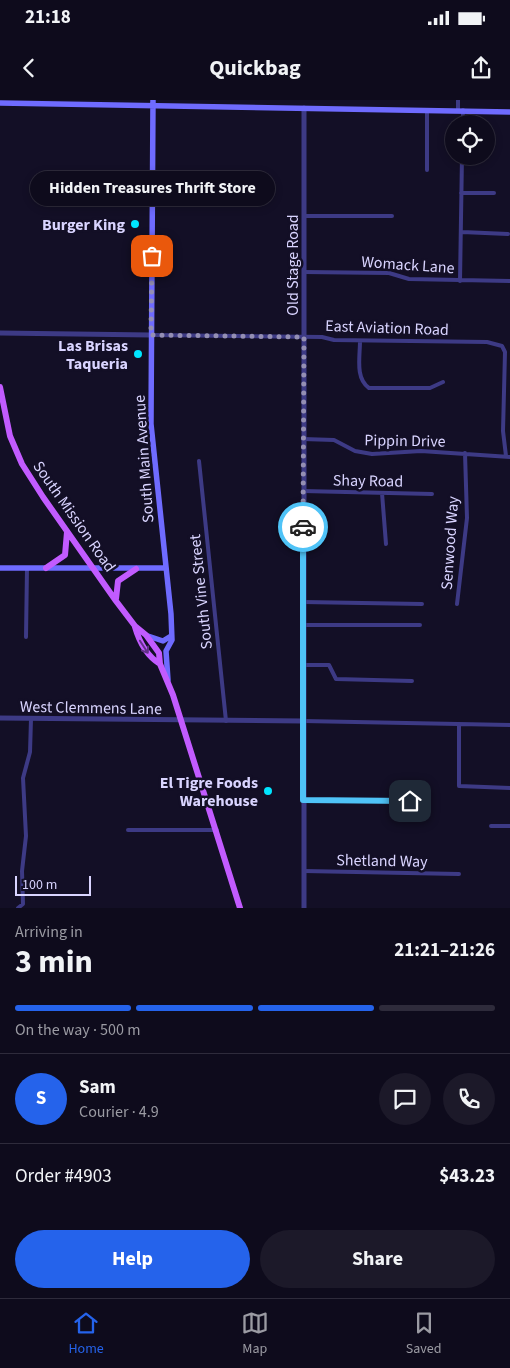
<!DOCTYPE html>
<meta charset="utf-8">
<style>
body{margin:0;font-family:"Source Sans 3",sans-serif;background:#1c1929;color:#f1f3f6;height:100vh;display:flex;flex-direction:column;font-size:19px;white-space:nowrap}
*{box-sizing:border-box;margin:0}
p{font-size:16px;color:#9b9ba3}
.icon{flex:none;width:28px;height:28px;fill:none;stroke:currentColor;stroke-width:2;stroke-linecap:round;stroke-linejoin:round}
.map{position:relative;height:808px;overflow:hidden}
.sheet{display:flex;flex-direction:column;background:#0e0b1c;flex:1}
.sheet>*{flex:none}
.fabs{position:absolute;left:445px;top:15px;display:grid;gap:10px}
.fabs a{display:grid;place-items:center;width:50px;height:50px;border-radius:50%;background:#0e0b1c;box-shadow:0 2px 8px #0003,0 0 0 1px #2e2b3b;font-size:25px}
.scale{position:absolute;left:15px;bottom:12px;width:76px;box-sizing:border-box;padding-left:5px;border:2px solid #d9d4ff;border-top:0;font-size:14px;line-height:18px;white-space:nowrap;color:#d9d4ff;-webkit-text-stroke:4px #130f26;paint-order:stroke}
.pin{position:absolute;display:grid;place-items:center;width:42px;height:42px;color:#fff;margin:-21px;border-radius:10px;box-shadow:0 2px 8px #0006}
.courier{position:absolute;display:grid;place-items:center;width:50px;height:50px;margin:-25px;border:4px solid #4fc3f7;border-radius:50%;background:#fff;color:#222;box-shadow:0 1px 6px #0007}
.bubble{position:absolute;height:35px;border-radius:18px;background:#0e0b1c;box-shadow:0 2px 8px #0003,0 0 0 1px #2e2b3b;font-size:16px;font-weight:700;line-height:35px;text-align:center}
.headline em{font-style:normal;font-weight:700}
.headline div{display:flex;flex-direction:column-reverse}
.headline{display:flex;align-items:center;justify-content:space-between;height:85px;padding:0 15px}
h1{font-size:32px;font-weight:700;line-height:38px}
.bar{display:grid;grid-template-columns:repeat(4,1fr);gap:8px 5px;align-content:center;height:60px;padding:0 15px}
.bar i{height:6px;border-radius:4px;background:#2e2b3b}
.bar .current{background:#2563eb}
.bar p{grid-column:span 4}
.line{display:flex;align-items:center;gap:12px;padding:0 15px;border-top:1px solid #2e2b3b}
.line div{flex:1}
.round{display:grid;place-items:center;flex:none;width:52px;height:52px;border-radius:26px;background:#1c1929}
.action{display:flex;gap:10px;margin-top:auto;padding:10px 15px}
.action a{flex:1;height:58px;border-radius:30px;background:#2563eb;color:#fff;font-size:20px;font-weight:700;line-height:58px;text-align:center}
.action a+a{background:#1c1929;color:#f1f3f6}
.status{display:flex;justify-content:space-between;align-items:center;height:35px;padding:0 25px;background:#0e0b1c;direction:ltr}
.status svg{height:14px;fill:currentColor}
header{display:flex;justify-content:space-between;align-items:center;height:65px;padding:0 15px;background:#0e0b1c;font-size:22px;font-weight:700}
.tabs{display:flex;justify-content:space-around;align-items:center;height:70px;border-top:1px solid #2e2b3b;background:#0e0b1c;font-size:14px;color:#9b9ba3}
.tabs a{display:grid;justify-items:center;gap:2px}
.tabs .current{color:#2563eb}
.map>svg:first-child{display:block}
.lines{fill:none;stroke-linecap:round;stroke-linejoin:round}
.minor{stroke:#3d3a85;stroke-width:4}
.tertiary{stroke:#3d3a85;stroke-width:5}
.secondary{stroke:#6f6bff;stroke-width:5.5}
.primary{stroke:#c25bff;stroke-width:6}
.oneway{stroke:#623188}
.done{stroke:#948fb3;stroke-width:5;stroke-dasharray:0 9}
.route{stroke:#4fc3f7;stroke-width:6}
.poi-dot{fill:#00e5ff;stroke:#130f26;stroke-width:2}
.labels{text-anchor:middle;stroke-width:5;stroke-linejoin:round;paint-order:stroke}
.poi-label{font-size:16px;font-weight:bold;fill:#d9d4ff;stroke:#130f26;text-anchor:end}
.street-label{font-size:16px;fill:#d9d4ff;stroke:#130f26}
</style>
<div class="status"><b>21:18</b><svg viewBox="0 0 49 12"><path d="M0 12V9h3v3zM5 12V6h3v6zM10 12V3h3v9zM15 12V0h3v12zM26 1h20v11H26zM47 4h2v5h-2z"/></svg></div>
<header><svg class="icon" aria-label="back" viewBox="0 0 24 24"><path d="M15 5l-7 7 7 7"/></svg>Quickbag<svg class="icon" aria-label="share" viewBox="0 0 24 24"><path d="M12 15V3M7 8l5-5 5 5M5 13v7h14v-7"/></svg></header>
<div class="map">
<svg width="510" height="808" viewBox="0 0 510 808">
<rect width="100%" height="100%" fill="#130f26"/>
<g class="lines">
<path class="minor" d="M458,10V0
M463,24V10
M427,70V10
M461,93H494
M304,116H392
M462,132L508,134
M304,172L389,173L409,179L510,181
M460,181L462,56
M152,235L322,237L334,240L487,242L502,246L505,252L503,331L506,356
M360,241C360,257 355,278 369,288H430L443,282
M303,339L334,340L355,351L372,354L421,351L510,357
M199,361L226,621
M303,391L432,394
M382,393L386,444
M303,502L422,504
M457,504L467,418L465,353
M303,525H420
M26,537L27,468
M303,565H329L336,579L412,581
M303,621L510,625
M459,624V686L510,688
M303,700L428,701
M491,726H510
M128,730H217
M304,771L459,774
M18,808L23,804L22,771L26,736L23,678L30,652L31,619"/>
<path class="tertiary" d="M0,233L151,235
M0,618L303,621
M304,808V8"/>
<path class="secondary" d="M153,0L151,324L171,514L172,540L166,551L168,580
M0,3L510,12
M0,468H166
M148,536L163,541L171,536"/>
<path class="primary" d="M0,287L10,336L22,364L43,397L116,501L135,526L146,535L159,553L160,564L173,595L240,808
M46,468L65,455L67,432
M116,499L118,481L136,469
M135,527C139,541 147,556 160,564"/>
</g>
<defs><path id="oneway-shaft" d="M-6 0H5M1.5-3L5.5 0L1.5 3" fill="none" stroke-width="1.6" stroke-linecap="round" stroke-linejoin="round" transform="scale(1.25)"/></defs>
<use class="oneway" href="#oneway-shaft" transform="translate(144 547) rotate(57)"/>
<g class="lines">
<path class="done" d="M152,156L151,235L304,237L303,427"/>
<path class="route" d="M303,427V700L410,701"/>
</g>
<g class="poi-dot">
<circle cx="135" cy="124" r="5"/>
<circle cx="138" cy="254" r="5"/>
<circle cx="268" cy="691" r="5"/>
</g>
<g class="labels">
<g class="poi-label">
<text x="125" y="130">Burger King</text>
<text x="128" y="251">Las Brisas<tspan x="128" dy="18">Taqueria</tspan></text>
<text x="258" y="688">El Tigre Foods<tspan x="258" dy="18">Warehouse</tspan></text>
</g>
<g class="street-label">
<text transform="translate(408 164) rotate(4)" y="6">Womack Lane</text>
<text transform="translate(292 165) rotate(-90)" y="6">Old Stage Road</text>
<text transform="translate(387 227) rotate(2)" y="6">East Aviation Road</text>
<text transform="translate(405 340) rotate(1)" y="6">Pippin Drive</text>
<text transform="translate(143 359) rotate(-94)" y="6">South Main Avenue</text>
<text transform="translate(368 380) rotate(1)" y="6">Shay Road</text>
<text transform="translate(75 416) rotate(55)" y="6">South Mission Road</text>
<text transform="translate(449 443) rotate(-86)" y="6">Senwood Way</text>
<text transform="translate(200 492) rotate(-96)" y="6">South Vine Street</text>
<text transform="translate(91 607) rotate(1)" y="6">West Clemmens Lane</text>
<text transform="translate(382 760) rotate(1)" y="6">Shetland Way</text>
</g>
</g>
</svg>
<div class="fabs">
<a><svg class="icon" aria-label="locate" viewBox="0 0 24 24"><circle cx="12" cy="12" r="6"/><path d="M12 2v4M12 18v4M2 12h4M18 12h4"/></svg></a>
</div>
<div class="scale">100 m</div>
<div class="pin" style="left:152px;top:156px;background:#ea580c"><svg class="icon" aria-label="bag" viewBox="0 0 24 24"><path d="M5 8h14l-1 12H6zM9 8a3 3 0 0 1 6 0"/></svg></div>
<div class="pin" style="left:410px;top:701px;background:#1f2937"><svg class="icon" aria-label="home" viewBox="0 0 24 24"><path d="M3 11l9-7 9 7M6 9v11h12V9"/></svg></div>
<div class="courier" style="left:303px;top:427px"><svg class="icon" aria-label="car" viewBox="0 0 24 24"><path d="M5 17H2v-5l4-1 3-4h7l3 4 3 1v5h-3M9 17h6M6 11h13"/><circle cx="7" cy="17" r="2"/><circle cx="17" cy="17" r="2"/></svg></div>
<div class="bubble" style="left:30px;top:71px;width:245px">Hidden Treasures Thrift Store</div>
</div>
<section class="sheet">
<div class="headline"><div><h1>3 min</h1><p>Arriving in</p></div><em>21:21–21:26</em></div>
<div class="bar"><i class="current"></i><i class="current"></i><i class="current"></i><i></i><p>On the way · 500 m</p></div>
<div class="line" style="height:90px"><b class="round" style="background:#2563eb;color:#fff">S</b><div><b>Sam</b><p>Courier · 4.9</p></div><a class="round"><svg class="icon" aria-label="chat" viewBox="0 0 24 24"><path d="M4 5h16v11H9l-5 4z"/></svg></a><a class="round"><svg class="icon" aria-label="phone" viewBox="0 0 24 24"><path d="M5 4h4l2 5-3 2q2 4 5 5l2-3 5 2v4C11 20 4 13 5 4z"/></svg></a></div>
<div class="line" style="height:65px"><div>Order #4903</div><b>$43.23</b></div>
<div class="action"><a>Help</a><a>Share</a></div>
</section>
<nav class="tabs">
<a class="current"><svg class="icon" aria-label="home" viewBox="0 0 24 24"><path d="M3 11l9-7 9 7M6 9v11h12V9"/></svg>Home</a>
<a><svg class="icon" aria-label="map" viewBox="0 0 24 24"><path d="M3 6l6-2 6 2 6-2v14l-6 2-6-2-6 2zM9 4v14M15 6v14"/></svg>Map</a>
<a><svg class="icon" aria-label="saved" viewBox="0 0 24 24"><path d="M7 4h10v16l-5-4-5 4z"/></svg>Saved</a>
</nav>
